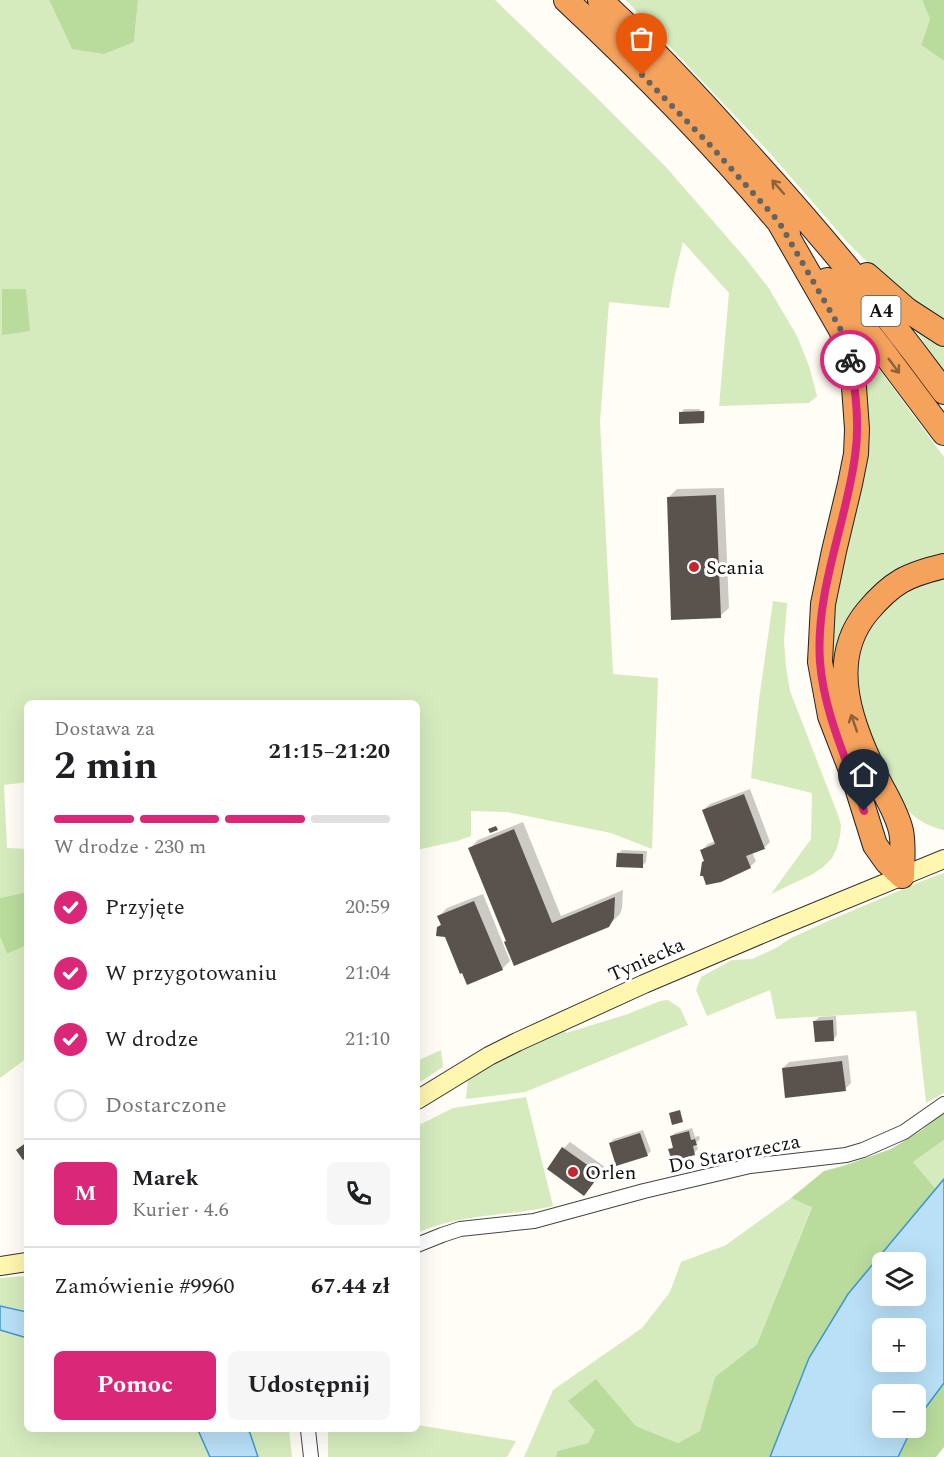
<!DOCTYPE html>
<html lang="pl">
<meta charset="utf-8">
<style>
body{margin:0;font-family:Spectral,serif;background:#f6f6f6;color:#202124;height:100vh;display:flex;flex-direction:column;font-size:22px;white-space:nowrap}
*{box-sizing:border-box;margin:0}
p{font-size:20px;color:#757577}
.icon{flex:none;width:33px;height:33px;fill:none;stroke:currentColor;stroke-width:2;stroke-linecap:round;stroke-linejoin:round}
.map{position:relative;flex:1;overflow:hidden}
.side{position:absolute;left:24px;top:700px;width:396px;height:732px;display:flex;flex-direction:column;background:#fff;border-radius:9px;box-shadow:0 6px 24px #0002}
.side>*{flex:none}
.tools{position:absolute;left:872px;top:1252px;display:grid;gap:12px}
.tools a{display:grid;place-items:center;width:54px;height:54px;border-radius:9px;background:#fff;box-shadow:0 6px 24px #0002;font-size:30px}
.pin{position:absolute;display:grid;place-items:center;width:51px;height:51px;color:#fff;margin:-62px -26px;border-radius:50% 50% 50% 0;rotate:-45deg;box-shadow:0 0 6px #0007}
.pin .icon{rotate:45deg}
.courier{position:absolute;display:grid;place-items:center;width:60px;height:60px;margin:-30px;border:4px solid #db2777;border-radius:50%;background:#fff;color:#222;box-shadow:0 2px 8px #0007}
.headline em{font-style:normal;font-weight:700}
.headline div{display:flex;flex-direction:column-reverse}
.headline{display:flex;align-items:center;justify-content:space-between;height:102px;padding:0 30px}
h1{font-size:39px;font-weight:700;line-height:45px}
.bar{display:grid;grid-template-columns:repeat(4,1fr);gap:9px 6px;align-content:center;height:72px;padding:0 30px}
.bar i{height:8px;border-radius:4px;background:#e0e0e0}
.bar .on{background:#db2777}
.bar p{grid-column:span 4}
.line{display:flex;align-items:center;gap:15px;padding:0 30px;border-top:2px solid #e0e0e0}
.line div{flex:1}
.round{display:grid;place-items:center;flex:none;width:63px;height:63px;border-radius:9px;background:#f6f6f6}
ol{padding:0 30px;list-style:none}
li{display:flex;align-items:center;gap:18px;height:66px}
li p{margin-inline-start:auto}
li .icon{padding:6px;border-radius:50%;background:#db2777;color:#fff;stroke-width:4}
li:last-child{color:#757577}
li i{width:33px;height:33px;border:3px solid #e0e0e0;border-radius:50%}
.cta{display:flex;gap:12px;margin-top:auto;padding:12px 30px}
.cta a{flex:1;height:69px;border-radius:9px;background:#db2777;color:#fff;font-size:24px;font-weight:700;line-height:69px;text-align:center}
.cta a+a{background:#f6f6f6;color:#202124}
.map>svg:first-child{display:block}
.green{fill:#d5ebbd}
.forest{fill:#b9dc9c}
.water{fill:#b9e0f7;stroke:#3f96cf;stroke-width:1.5;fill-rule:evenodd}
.shadow{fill:#0003}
.building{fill:#5a524d}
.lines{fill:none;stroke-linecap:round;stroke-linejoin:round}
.street-casing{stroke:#444;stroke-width:16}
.secondary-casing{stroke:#333;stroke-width:20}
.highway-casing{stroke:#222;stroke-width:26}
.street{stroke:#fff;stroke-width:14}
.secondary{stroke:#fff6b0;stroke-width:18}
.highway{stroke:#f5a25d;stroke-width:24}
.oneway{stroke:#8e613b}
.done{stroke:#646461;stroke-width:6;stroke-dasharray:0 10.8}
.route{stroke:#db2777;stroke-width:8}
.poi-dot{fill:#c4262e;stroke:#fff;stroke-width:2}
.labels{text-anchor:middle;stroke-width:6;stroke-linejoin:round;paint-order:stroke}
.shield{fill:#fff;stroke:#585858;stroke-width:1.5}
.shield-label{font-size:18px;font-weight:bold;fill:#111}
.poi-label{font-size:20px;fill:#111;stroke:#fff;text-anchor:start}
.street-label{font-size:20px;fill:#111;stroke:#fff}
</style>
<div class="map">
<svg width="944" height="1457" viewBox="0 0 944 1457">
<rect width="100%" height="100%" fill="#fffdf5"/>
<path class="green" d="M0,0H49L72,49L134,42L138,0H495L593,94L665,166L746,259L768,287L797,336L809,366L817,396L809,403L719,406L729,293L683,242L674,279L669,308L609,302L600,422L613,674L658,678L652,849L611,833L507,812L471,811V836L457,841L417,850V704H27V782L4,785L7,848L27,849V892L0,898Z
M626,0H922L930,19L921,45L944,61V325L910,304L848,243L769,152Z
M910,322L944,343V371Z
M853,336L860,343L944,457V560L913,566L837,676L829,664Z
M944,579V830C928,827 912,817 902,804C899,799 897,792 894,787C878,757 861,717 859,683C857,667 861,648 868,634C870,628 875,623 879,619C896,595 917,587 944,579Z
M773,601L787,603L784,641L786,667L790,691L838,815L841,825L840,836L837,848L832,858L823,867L813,874L771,894L811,839L812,793L751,778L759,700Z
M944,873V1093L926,1103L916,1011L776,1019L770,990L707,1016L696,990L701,977L732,960L752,959L776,948L791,938L828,921L922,881Z
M0,937L7,954L27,945V1058L0,1078Z
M668,1000L680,1008L688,1025L525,1092L466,1099L468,1078L511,1054L565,1029L566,1033L628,1014L660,1001Z
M441,1050L443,1067L417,1084V1061Z
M526,1097L553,1206C506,1217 462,1213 417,1233V1126L453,1108Z
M944,1140V1179L936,1189L913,1162Z
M791,1198L812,1206L757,1344L715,1377L701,1431L678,1443L636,1426L596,1379L595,1430L588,1443L557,1451L556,1457H524L553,1390L642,1328L670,1292L681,1262L726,1245Z
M27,1276V1430H212L222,1457H0V1278Z
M417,1425L516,1441L507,1457H328V1430H417Z
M234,1430H289L292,1457H245Z"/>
<path class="forest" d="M49,0H138L134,42L104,54L72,49Z
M922,0H944V61L921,45L930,19Z
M2,289H26L30,331L2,335Z
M27,892V945L7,954L0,937V898Z
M944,1112V1140L913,1162L936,1189L848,1294L809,1358L770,1457H556L557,1451L588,1443L595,1430L568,1401L596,1379L636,1426L678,1443L700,1431L715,1377L757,1344L812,1207L791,1198L824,1171L843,1166L891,1149L922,1130Z
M944,1383V1447L936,1457H898L912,1428H915V1422Z"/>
<path class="water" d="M944,1179V1383L915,1422V1395H882V1428H912L898,1457H770L809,1358L848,1294ZM882,1263H915V1296H882ZM882,1329H915V1362H882Z
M0,1306L27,1312V1338L0,1330Z
M198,1430H248L250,1433L258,1457H210Z"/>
<path class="shadow" d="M684,409H700V411H705V420L704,422L681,413Z
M724,488L729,608L720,616L668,498L677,489Z
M750,789L770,842L764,848L752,852L756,861L750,867L706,861L702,850L708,844L716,841L703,810L710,804Z
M523,822L561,916L623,890L622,908L620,914L611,923L508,941L470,848L478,840Z
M622,850L647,851L646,862L642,866L618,854Z
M483,894L510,961L502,969L446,935L438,927L442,924L439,916L447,908Z
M836,1016L837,1035L834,1039L815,1021L819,1017Z
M848,1055L851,1083L845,1089L783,1068L789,1062Z
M692,1128L695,1137L699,1136L700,1139L696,1143L698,1149L694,1153L670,1150L674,1146L671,1137L675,1133Z
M643,1130L651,1151L647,1155L610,1143L614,1139Z
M570,1142L605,1167L590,1188L584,1194L564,1148Z"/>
<path class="building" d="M704,411V423L679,424V412Z
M716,495L721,618L671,620L667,497Z
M744,794L765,849L746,856L751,868L721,882L706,885L703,876H700L702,862L704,861L700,850L715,844L702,810Z
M496,826L498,830L490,833L488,829Z
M514,829L552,923L615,897L614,918L609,927L514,966L504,942L506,941L468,848Z
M617,853L643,854V868L616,867Z
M474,901L503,970L467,985L462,973L460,974L445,937L436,936L437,927L441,925L437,916Z
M833,1020L834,1041L815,1042L813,1021Z
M842,1061L846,1091L785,1098L782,1068Z
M680,1110L683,1122L672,1125L669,1113Z
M689,1131L691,1140L695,1139L697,1145L693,1146L695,1155L672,1161L668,1149L673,1148L670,1136Z
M640,1133L648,1156L616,1166L609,1143Z
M27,1142V1157L23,1160L16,1150Z
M562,1147L600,1174L584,1196L547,1169Z"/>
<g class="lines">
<defs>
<path id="street" d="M417,1245L442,1235L460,1229L534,1221L644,1191L750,1166L846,1155L863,1150L904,1132L944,1104
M308,1430L311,1457"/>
<path id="secondary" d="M417,1100L489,1056L517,1042L644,984L776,928L944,859
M0,1266L27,1262"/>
<path id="highway" d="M566,0C644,73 720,150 788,233
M600,0C650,46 697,96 742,147C813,225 882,307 944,392
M779,222L841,330L849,354L853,373L857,429L856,454L850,484L834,551L823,604L820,662L830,716L854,778L875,845L887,862L902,876
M867,275L907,310L944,334
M827,280L881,349L944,433
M902,876C902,862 904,845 901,831C897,813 886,796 878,780C853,728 825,663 867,612C892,582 907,575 944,566"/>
</defs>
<use href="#street" class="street-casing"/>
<use href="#secondary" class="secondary-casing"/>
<use href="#highway" class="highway-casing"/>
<use href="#street" class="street"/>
<use href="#secondary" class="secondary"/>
<use href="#highway" class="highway"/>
</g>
<defs><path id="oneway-shaft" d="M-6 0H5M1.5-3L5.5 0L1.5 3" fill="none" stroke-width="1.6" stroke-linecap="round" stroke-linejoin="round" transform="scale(1.5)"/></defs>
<g class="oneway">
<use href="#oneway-shaft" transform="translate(778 187) rotate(-131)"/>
<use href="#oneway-shaft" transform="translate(894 366) rotate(53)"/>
<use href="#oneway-shaft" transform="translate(854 723) rotate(-109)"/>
</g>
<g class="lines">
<path class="done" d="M642,75L710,145L779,222L841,330L850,360"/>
<path class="route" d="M850,360C856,391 860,424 855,456C846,524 815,592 820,662C824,714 848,762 864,811"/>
</g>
<g class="poi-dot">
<circle cx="694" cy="567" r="6"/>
<circle cx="573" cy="1172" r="6"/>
</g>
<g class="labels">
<rect class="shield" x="861.5" y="296" width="39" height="30" rx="4.5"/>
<g class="shield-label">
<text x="881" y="317">A4</text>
</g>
<g class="poi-label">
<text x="706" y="574">Scania</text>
<text x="585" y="1179">Orlen</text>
</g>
<g class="street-label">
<text transform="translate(646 959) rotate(-24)" y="7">Tyniecka</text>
<text transform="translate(734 1153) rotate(-11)" y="7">Do Starorzecza</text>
</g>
</g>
</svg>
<div class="tools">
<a><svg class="icon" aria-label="layers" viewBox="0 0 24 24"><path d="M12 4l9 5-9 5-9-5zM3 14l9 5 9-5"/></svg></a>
<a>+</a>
<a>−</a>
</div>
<div class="pin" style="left:642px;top:75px;background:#ea580c"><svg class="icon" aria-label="bag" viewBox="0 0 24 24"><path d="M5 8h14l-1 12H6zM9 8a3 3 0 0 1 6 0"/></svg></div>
<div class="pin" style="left:864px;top:811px;background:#1f2937"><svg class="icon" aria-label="home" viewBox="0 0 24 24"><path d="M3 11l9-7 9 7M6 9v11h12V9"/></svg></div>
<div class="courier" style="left:850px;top:360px"><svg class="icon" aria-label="bike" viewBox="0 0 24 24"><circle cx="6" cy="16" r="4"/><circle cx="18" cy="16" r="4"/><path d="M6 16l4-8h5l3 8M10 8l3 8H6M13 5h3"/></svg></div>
<section class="side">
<div class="headline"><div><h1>2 min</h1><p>Dostawa za</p></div><em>21:15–21:20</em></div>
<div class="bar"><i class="on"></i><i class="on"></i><i class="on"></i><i></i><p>W drodze · 230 m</p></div>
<ol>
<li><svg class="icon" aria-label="check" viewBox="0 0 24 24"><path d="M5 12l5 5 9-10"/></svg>Przyjęte<p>20:59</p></li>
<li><svg class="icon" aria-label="check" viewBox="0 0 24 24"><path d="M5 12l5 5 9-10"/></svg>W przygotowaniu<p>21:04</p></li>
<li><svg class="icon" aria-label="check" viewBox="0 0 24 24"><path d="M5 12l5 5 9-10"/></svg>W drodze<p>21:10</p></li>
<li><i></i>Dostarczone</li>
</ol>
<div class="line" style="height:108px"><b class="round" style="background:#db2777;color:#fff">M</b><div><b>Marek</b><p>Kurier · 4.6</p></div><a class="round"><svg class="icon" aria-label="phone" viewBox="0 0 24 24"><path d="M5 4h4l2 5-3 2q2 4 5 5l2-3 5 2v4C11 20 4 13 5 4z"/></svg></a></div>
<div class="line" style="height:78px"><div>Zamówienie #9960</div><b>67.44 zł</b></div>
<div class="cta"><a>Pomoc</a><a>Udostępnij</a></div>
</section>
</div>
